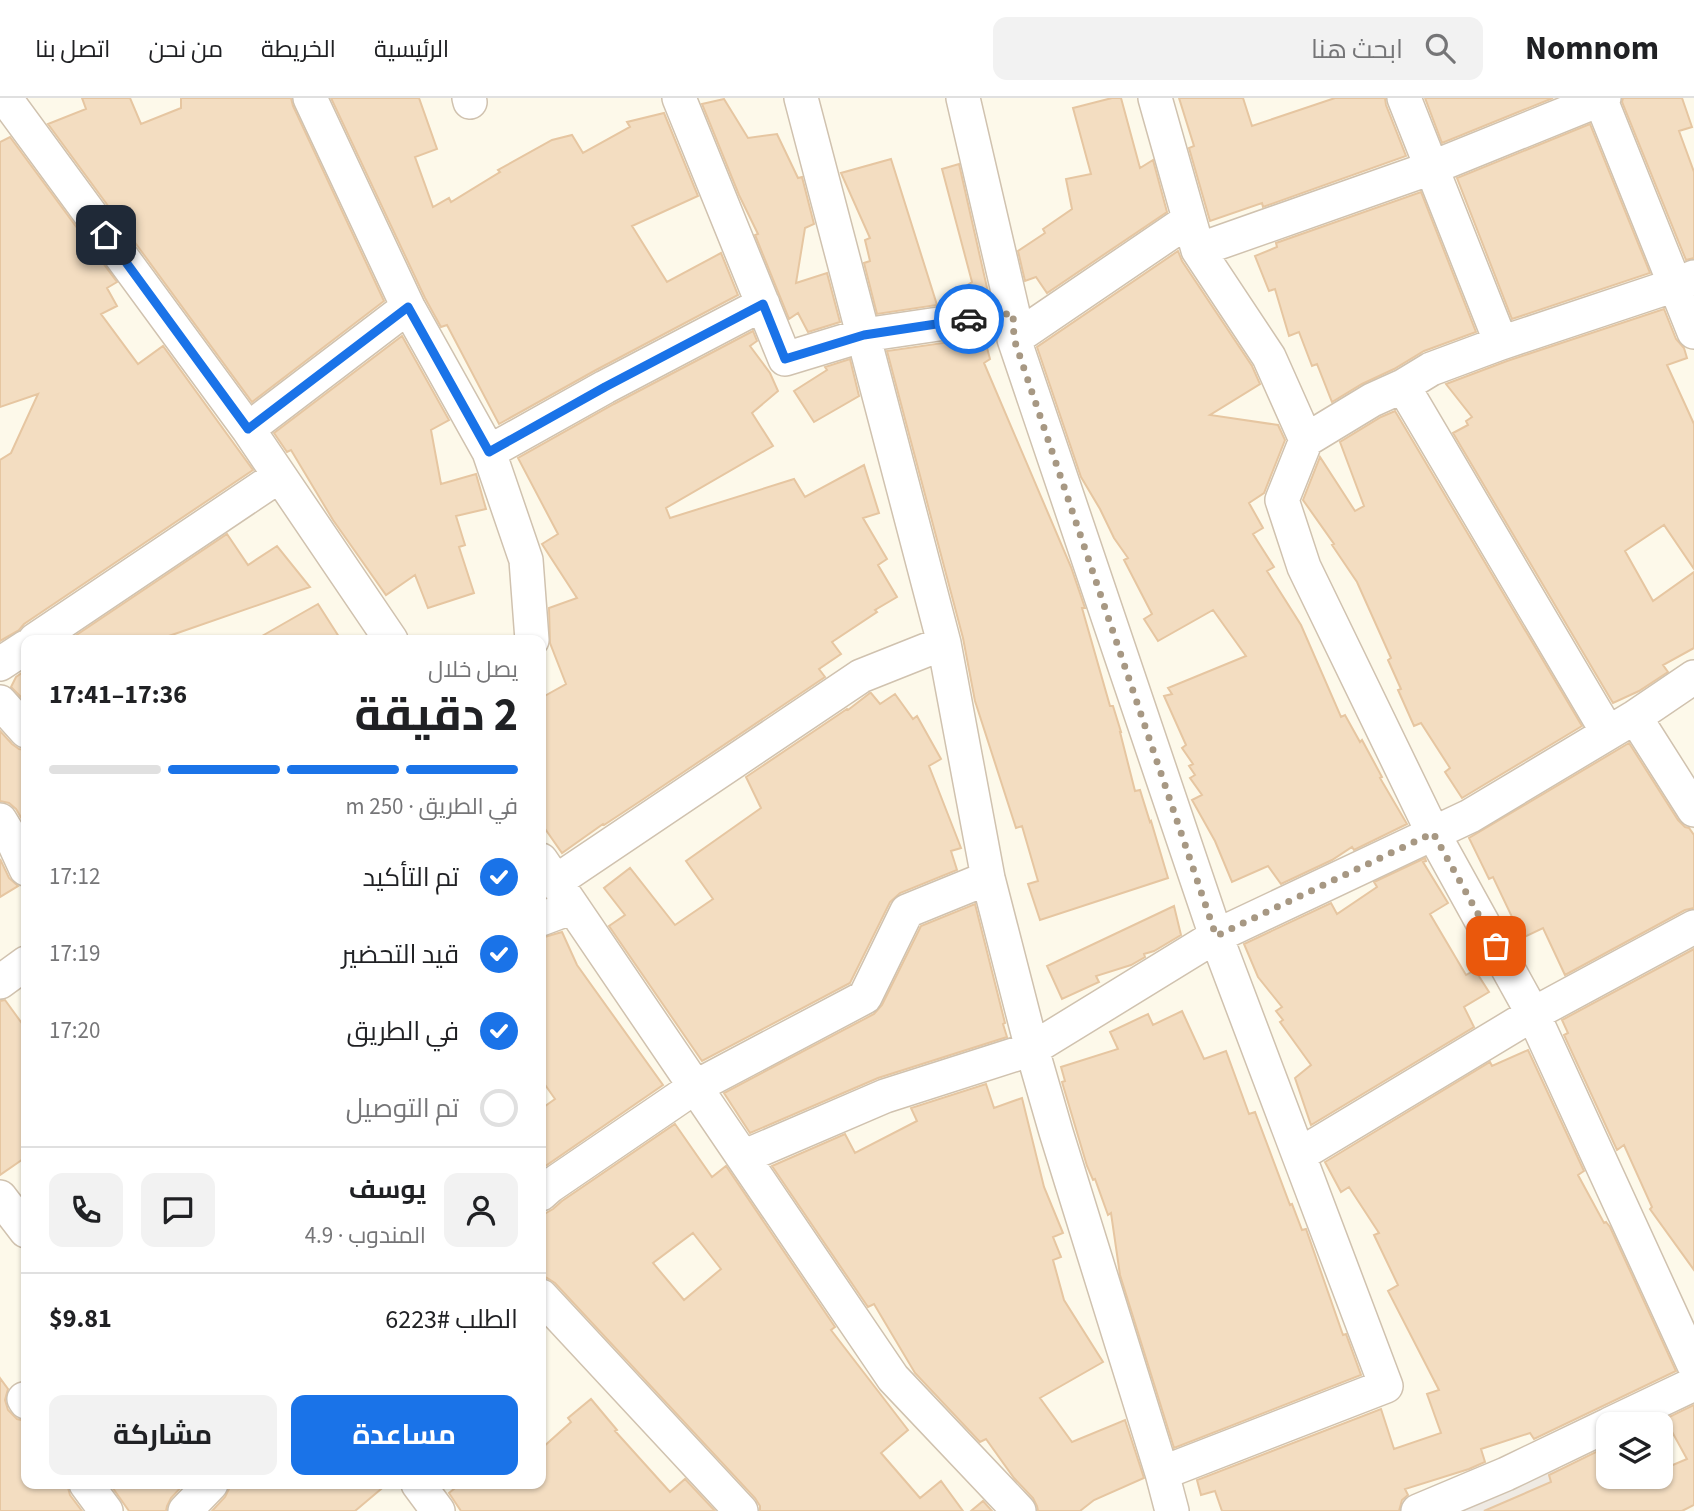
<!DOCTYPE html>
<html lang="ar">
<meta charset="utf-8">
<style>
body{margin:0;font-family:"Source Sans 3",Cairo,sans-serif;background:#f2f2f2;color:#202124;direction:rtl;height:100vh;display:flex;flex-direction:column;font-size:26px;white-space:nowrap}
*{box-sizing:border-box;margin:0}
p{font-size:23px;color:#757577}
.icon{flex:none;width:38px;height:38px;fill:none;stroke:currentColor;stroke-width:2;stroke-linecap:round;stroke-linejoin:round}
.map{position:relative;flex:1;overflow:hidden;direction:ltr}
.details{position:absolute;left:21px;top:537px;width:525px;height:854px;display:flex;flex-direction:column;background:#fff;border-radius:14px;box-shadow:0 2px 5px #0004;direction:rtl}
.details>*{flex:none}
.buttons{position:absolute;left:1596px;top:1314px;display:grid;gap:14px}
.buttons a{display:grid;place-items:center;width:77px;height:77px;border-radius:14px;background:#fff;box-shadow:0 2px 5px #0004;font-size:35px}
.pin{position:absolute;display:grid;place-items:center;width:60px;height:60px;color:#fff;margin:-30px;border-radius:14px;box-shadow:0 4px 10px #0006}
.courier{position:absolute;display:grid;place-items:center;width:70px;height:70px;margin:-35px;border:5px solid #1a73e8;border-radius:50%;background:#fff;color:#222;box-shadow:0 2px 9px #0007}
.head em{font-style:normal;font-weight:700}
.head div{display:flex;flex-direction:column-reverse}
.head{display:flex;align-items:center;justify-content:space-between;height:119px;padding:0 28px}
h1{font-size:46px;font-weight:700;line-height:52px}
.bar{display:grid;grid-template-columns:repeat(4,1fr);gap:10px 7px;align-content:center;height:84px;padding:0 28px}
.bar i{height:9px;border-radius:5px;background:#e0e0e0}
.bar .on{background:#1a73e8}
.bar p{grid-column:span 4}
.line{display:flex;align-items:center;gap:18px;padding:0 28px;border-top:2px solid #e0e0e0}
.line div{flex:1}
.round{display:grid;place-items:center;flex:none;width:74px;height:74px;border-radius:14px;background:#f2f2f2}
ol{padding:0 28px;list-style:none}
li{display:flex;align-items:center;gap:21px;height:77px}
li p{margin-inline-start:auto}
li .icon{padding:7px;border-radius:50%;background:#1a73e8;color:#fff;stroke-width:4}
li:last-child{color:#757577}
li i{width:38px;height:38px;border:4px solid #e0e0e0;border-radius:50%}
.action{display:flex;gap:14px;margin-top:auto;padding:14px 28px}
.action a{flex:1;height:80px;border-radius:14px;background:#1a73e8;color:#fff;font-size:28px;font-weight:700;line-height:80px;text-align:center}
.action a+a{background:#f2f2f2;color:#202124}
header{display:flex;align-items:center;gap:42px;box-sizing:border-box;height:98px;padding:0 35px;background:#fff;border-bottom:2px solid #e0e0e0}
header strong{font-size:33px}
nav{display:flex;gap:38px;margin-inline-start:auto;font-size:24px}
.search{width:490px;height:63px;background:#f2f2f2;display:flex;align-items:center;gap:18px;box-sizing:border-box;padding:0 24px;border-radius:14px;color:#757577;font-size:26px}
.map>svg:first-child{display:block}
.industrial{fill:#efeae3}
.building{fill:#f3ddc1;stroke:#e6c6a1;stroke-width:2;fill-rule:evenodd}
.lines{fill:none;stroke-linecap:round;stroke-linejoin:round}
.minor-casing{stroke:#d0c2af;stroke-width:36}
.minor{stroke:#fff;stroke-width:33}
.done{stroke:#a79883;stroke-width:7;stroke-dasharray:0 12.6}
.route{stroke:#1a73e8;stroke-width:9}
</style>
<header>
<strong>Nomnom</strong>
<div class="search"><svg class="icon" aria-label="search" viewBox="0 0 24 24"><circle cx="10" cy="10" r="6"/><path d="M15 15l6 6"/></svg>ابحث هنا</div>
<nav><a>الرئيسية</a><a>الخريطة</a><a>من نحن</a><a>اتصل بنا</a></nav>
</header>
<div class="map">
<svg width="1694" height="1413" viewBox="0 0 1694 1413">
<rect width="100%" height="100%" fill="#fdf9ea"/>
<path class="industrial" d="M1558,1364L1569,1413H1430Z"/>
<path class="building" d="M82,0H130L141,26L181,10V0H291L293,8L384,203L252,304L48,26L86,11Z
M331,0H419L437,51L415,59L433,109L449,100L451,104L500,74L498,72L552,42L572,37L583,55L630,29L627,24L664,15L698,98L632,128L667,184L721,155L738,197L596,272L499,326L447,227L441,229L425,200Z
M1112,0H1121L1140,70L1153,62L1167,114L1047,195L1036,179L1025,183L1018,153L1045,135L1043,131L1072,111L1066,81L1091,76L1073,10Z
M1179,0H1243L1252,28L1335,0H1385L1386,7L1406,58L1263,109L1262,105L1210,123L1189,50L1194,48Z
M1425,0H1553L1442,45Z
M1623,0H1682L1692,29L1679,33L1694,74V160L1686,162L1622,4Z
M724,1L748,40L777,36L798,80L802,79L814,126L805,130L796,185L827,175L840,224L808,234L798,215L789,221L755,137L758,136L739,97L702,6Z
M1590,26L1650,175L1512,221L1457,80Z
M10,39L117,184L107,190L117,208L101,216L138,266L163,248L253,372L24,526L19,532L0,543V362L11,355L38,296L0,309V44Z
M891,61L937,207L877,216L864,165L870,163L865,142L870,140L841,75Z
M959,66L988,194L974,199L975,201L939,206L950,203L948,200L972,184L942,71Z
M1421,94L1476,234L1424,253L1394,271L1362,286L1332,304L1317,266L1312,268L1299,234L1289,238L1275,191L1269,193L1255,158L1277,149L1276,145Z
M1178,153L1182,163L1252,268L1260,286L1210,317L1278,327L1285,342L1264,395L1249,405L1263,430L1253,436L1274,469L1267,473L1301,527L1341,619L1345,617L1360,644L1362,642L1382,679L1380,680L1407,726L1354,752L1352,749L1332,762L1281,786L1268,768L1232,784L1215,743L1192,702L1202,697L1190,680L1195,677L1189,668L1193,666L1182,650L1186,647L1164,598L1172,596L1168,590L1246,558L1213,512L1158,543L1144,521L1152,516L1124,462L1128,460L1114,440L1100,411L1081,379L1037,249Z
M1664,211L1676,241L1684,250L1687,260L1667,267L1694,326V471L1664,427L1625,453L1653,503L1694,474V550L1663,567L1668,574L1639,593L1613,605L1453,335L1468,327L1466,323L1472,319L1446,286L1507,263Z
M753,233L757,243L750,248L770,275L778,293L752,315L773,348L666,410L670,420L794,381L805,399L864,367L879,415L863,420L887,461L878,467L897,499L875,512L877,514L832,544L841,556L819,571L825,579L642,702L604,727L603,726L562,755L541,725V600L566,586L550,545L549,510L577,500L542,446L558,436L518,360L614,306Z
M402,238L449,322L431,332L441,386L476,376L486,411L456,418L465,447L459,449L474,495L428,510L415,477L386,497L333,422L291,352L287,354L274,335Z
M984,239L990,261L984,265L1071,469L1085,510H1082L1110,608H1113L1121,634H1120L1135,693L1140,692L1150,724L1151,723L1168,780L1040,822L1028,786L1038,783L1022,728L1016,730L975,603L963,540L887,253Z
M850,261L859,298L814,324L794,293L827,272L825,269Z
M1395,313L1582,628L1462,700L1445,674L1450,670L1421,625L1414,628L1398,592L1401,591L1388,562L1391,560L1357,484L1332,447L1334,446L1303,402L1320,359L1355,413L1364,408L1340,344L1381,319Z
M227,436L248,467L277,448L310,489L166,539L161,542H69Z
M318,506L341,542H255Z
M26,572V604L11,589L16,579Z
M870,595H871L880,606L895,596L913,621L917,618L941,661L929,668L961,750L951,753L957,772L900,795L890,804L850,885L702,963L609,828L625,817L604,790L630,770L675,827L713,801L686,763L761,710L746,679L847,611L848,612Z
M0,633L12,646L19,651L26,652V728L16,711L9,705L0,703Z
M1629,645L1678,722L1685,729L1689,730L1694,737V810L1685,812L1565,877L1543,830L1522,840L1493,779L1489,781L1469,740Z
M1425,760L1426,763L1423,764L1448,805L1430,816L1466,877L1475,872L1489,894L1464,909L1474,929L1311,1027L1295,980L1311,967L1280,924L1283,922L1276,913L1282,909L1258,879L1244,846L1331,805L1337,816L1377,789L1374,784Z
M0,761L9,780L18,788L0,799Z
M975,806L1005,925L1003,926L1007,939L878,980L750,1035L724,995L874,916L882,907L921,828Z
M1174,808L1181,837L1154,853L1144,856L1145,859L1131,867L1096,878L1099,884L1062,901L1047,868Z
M562,834L577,867L663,987L541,1071V1011L555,1001L541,981V840Z
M1694,851V1172L1650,1111L1652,1109L1624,1047L1617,1052L1564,937L1568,935L1562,922Z
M5,902L26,931V1059L0,1077V903Z
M1182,913L1204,961L1226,953L1249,1016L1255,1014L1290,1107L1292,1106L1302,1132L1306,1131L1343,1237L1346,1236L1361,1277L1174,1350L1120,1177L1111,1115L1108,1117L1095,1081L1093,1082L1087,1068L1062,984L1065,983L1061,969L1118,951L1110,934L1148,916L1153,927Z
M1528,952L1584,1073L1578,1077L1604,1125L1606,1124L1610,1129L1676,1273L1534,1341L1530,1335L1481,1351L1485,1364L1469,1371L1405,1391L1408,1397L1402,1402L1399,1413H1222L1215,1393L1201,1397L1197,1382L1381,1311L1394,1351L1441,1335L1427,1296L1439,1292L1388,1193L1398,1187L1374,1137L1379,1135L1349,1089L1341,1094L1325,1064L1490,964L1492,968Z
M986,986L994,1010L1022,1000L1044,1089L1063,1135L1053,1139L1061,1159L1053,1162L1064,1202L1103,1264L1040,1300L1072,1344L1125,1322L1144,1380L1094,1402L1080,1413H1038L1037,1408L1033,1400L1014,1380L986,1341L980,1344L915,1275L874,1206L868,1209L772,1068L845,1036L855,1055L917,1023L911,1010Z
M675,1026L712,1079L726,1068L835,1229L831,1232L908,1332L881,1355L920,1400L941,1383L963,1413H760V1408L755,1400L555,1185L547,1180L541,1178V1115H546L553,1111L562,1103ZM693,1135L721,1171L684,1202L653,1165Z
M0,1280L8,1291L5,1302L8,1312L17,1321L26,1323V1386H67L70,1397L82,1413H0Z
M591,1301L617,1332L615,1333L670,1394L685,1381L715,1413H461L449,1395L460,1386H541V1351L571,1324L568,1320Z
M1694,1307V1407L1682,1413H1484L1551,1384L1549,1377L1608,1348V1379H1661V1372L1687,1361L1665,1321Z
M110,1386H184L171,1400L167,1408L166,1413H129Z
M230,1386H387L355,1413H212L225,1399L229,1391Z
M983,1403L992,1413H971Z"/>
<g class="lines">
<defs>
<path id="minor" d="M2,0L11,8L248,331L391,542
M310,0L408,209L489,354L526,462L532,542
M469,0L470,4
M679,0L785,261L864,237L1013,215
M801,0L944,545L988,780L1032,951L1056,1034L1162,1375L1172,1413
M963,0L1013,215L1014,241L1216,838L1386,1288L1162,1375
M1155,0L1198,152L1269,259L1306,342L1282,402L1304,469L1433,735L1533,916L1694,1267
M1404,0L1501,245
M1600,0L1694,234
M1198,152L1431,70L1604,0
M1014,241L1189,122
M1403,288L1431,271L1501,245L1675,187L1694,179
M248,331L408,209
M1306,342L1372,302L1403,288L1608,635
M489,354L605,289L763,206
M35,542L279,378
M0,566L26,549
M0,604L26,633
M1635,619L1694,712
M0,722L14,745L26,771
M541,762L893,1280L1019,1413
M555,784L861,578L944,545
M541,821L573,809
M0,884L26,865
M1299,1057L1533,916L1694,829
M743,1059L885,998L1032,951L1216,838L1470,718L1635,619L1694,579
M541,1096L550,1088L695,989L865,899L907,813L988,780
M0,1099L26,1133
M541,1198L741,1413
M24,1301L26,1304
M1610,1326L1694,1286
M86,1386L106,1413
M418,1386L438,1413
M185,1413L211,1386
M1418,1413L1506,1376L1608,1327"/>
</defs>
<use href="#minor" class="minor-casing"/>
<use href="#minor" class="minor"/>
</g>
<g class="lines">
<path class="done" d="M969,221L1013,215L1014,241L1216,838L1433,735L1496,848"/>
<path class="route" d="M106,137L248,331L408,209L489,354L605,289L763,206L785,261L864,237L969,221"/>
</g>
</svg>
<div class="buttons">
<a><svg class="icon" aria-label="layers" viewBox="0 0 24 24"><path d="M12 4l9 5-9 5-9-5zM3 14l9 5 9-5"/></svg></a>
</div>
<div class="pin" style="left:1496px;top:848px;background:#ea580c"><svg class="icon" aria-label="bag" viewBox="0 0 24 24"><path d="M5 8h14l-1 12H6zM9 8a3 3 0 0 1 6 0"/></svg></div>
<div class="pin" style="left:106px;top:137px;background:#1f2937"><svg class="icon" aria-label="home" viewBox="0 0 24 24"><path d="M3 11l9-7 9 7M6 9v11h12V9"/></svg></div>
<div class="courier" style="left:969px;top:221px"><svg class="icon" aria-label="car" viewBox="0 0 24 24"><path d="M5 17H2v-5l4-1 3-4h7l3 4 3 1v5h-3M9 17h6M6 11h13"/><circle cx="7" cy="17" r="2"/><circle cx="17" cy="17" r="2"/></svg></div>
<section class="details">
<div class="head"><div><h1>2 دقيقة</h1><p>يصل خلال</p></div><em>17:36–17:41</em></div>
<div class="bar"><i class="on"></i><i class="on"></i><i class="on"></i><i></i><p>في الطريق · 250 m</p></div>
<ol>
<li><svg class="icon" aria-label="check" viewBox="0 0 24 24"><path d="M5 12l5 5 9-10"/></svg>تم التأكيد<p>17:12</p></li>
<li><svg class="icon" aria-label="check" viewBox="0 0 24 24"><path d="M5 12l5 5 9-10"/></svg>قيد التحضير<p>17:19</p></li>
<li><svg class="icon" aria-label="check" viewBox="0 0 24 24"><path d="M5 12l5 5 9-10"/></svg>في الطريق<p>17:20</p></li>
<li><i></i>تم التوصيل</li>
</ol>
<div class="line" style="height:126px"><a class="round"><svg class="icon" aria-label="person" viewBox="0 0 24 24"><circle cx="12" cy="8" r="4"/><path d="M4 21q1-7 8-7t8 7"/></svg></a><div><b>يوسف</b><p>المندوب · 4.9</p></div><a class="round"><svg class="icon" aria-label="chat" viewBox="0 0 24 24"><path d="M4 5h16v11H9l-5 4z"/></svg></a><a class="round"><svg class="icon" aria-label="phone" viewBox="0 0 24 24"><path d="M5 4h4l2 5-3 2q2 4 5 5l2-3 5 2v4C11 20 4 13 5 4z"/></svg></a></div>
<div class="line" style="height:91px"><div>الطلب #6223</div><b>$9.81</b></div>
<div class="action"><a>مساعدة</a><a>مشاركة</a></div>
</section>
</div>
